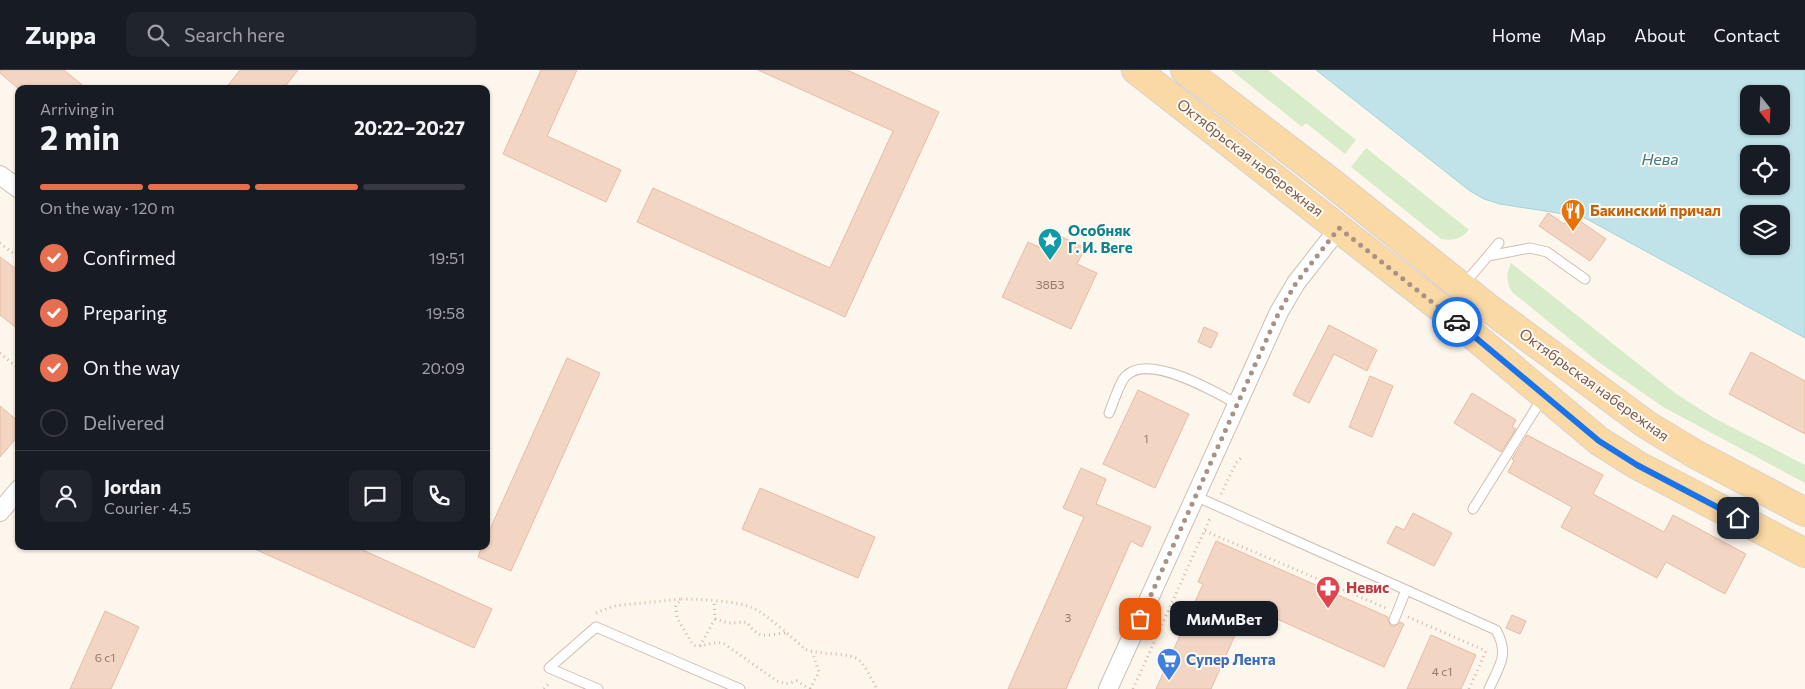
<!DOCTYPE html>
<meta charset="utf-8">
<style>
body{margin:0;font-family:Commissioner,sans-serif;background:#20242c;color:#f1f3f6;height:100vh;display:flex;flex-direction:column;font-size:19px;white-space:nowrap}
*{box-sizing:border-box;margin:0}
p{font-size:16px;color:#9ea1a6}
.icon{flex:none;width:28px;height:28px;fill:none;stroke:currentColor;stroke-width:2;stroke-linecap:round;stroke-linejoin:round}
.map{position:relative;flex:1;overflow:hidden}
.sheet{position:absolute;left:15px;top:15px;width:475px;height:465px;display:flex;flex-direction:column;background:#171b24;border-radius:10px;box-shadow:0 1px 4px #0004}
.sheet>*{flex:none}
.needle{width:32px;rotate:162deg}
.buttons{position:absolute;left:1740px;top:15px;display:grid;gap:10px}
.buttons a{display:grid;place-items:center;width:50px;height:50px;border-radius:10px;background:#171b24;box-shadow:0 1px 4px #0004;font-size:25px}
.pin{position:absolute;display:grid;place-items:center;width:42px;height:42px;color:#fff;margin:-21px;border-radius:10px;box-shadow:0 2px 8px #0006}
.courier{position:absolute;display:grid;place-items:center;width:50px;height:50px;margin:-25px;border:4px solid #1a73e8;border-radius:50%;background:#fff;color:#222;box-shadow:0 1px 6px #0007}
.bubble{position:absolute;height:35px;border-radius:10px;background:#171b24;box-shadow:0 1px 4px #0004;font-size:16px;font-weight:700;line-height:35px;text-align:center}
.summary em{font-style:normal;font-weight:700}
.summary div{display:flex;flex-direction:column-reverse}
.summary{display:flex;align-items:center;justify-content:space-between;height:85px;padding:0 25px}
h1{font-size:32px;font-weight:700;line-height:38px}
.bar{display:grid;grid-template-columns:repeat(4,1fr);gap:8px 5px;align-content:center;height:60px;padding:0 25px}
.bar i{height:6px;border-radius:4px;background:#363941}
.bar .selected{background:#e76f51}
.bar p{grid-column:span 4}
.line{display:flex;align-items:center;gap:12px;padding:0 25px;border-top:1px solid #363941}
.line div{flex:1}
.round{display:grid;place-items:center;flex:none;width:52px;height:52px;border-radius:10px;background:#20242c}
ol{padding:0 25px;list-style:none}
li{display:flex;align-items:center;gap:15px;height:55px}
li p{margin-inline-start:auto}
li .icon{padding:5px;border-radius:50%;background:#e76f51;color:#fff;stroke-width:4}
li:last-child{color:#9ea1a6}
li i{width:28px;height:28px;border:2px solid #363941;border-radius:50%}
header{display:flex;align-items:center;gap:30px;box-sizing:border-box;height:70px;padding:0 25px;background:#171b24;border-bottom:1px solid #363941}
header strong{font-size:24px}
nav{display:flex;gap:28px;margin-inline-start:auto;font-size:18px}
.search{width:350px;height:45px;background:#20242c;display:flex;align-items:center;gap:12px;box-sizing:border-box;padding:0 18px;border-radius:10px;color:#9ea1a6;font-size:19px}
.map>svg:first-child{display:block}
.green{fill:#d8ecc9}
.water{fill:#bfe3e8;stroke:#a5d3da;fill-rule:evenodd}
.building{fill:#f3d5c3;stroke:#e6bba3}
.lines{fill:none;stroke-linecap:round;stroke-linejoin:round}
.lane-casing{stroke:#d1beb0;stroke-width:11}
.street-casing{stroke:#d1beb0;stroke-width:20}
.primary-casing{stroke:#dad1cd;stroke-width:30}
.path{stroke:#d9b8a5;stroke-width:3;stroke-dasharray:1 4;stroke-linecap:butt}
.lane{stroke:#fff;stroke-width:9}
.street{stroke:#fff;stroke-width:18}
.primary{stroke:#fbd9a5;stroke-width:28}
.done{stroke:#a89285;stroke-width:5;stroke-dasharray:0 9}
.route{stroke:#1a73e8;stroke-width:6}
.labels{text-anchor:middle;stroke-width:4;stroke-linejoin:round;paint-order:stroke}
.number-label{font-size:12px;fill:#987a6a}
.street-label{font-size:15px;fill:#7a5c4d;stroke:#fffaf3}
.food-label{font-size:15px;font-weight:bold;fill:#c56008;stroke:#fffaf3;text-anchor:start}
.culture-label{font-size:15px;font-weight:bold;fill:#0d838f;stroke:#fffaf3;text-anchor:start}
.health-label{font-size:15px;font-weight:bold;fill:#be3a42;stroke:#fffaf3;text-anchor:start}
.shop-label{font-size:15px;font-weight:bold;fill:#366cbe;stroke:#fffaf3;text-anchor:start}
.water-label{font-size:16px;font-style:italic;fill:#437c86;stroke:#fffaf3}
</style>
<header>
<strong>Zuppa</strong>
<div class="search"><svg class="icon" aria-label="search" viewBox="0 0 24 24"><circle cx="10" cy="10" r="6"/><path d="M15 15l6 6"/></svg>Search here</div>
<nav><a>Home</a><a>Map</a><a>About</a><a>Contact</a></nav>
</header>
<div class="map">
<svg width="1805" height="619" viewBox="0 0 1805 619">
<rect width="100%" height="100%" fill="#fdf6ec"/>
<path class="green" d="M1231,0H1268L1356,70L1345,84L1306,53L1302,57Z
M1366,78L1469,160C1460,169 1454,171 1441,169L1351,97Z
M1511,193L1675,323L1714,348L1805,395V413L1663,337L1597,291L1512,222C1506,211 1506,205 1511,193Z"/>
<path class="water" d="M1316,0H1805V268L1583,147L1500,134L1484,129L1470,121ZM1749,24H1781V56H1749ZM1749,84H1781V116H1749ZM1749,144H1781V176H1749Z"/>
<path class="building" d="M0,0H64L87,19H19L0,3Z
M240,0H298L283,19H225Z
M541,0H577L547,66L621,100L606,132L503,84Z
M758,0H847L939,42L845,247L637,152L653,118L830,198L893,61Z
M1548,143L1564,154L1568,149L1574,153L1577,149L1606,169L1590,191L1539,156Z
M1060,166L1085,178L1077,194L1097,203L1071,259L1002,227L1028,172L1052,183Z
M0,187L19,201V260L0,245Z
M1329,255L1377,280L1367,301L1334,284L1309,333L1293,325Z
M1204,257L1218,263L1211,278L1198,272Z
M1751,282L1805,311V364L1729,324Z
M567,288L600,303L511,501L478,487L482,476H486V468Z
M1370,306L1393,316L1372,367L1349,357Z
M1138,320L1189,344L1155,418L1103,394Z
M1472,323L1516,350L1512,357L1516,359L1501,382L1454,353Z
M0,336L19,352V365L0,387Z
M1527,365L1603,405L1593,424L1664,462L1673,445L1746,484L1725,524L1666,492L1657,508L1561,457L1572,437L1508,402L1514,391L1512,389Z
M1081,398L1106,409L1096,434L1151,457L1142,477L1131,471L1066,619H1008L1084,447L1063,438Z
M760,418L875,467L858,508L742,459Z
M1413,443L1452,463L1434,496L1387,473L1396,456L1404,460Z
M1216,471L1388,547V551L1391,556H1395L1400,552L1404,554L1384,597L1248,536L1211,619H1156L1203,514L1198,512Z
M248,476H354L492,539L474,578Z
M105,541L139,557L111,619H70Z
M1512,545L1526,551L1520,564L1506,558Z
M1431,565L1476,585L1461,619H1407Z"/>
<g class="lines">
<defs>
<path id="lane" d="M1488,186L1499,173
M1463,215L1488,186L1530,178L1547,182L1585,209
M1109,343C1113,334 1120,310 1127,305C1150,284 1214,321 1237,334
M1195,426L1496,560C1510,585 1499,596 1489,619
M1473,439L1543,327
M1394,550L1406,520
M598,619L549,598L596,557L740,619"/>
<path id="street" d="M0,105L19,119
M0,442L19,419
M1108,619L1279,242L1296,213L1339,158"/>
<path id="primary" d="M1136,0L1443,240L1599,371L1637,395L1805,483
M1185,0L1332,113L1487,237L1647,355L1695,384L1805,442"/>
</defs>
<use href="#lane" class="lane-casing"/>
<use href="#street" class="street-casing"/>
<use href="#primary" class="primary-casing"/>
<path class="path" d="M0,173L19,188
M0,283L19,299
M1221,424L1236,393L1241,388
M1205,461L1386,538
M596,543L614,536L681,529
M1408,547L1486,581
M715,549L729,553L747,552C759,570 765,565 785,563
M700,576L715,549L714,531
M544,619L550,612
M810,619L797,611L786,614L777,611L723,573C712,571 703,578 693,575L677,548L676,536L681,529C699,529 739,531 753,538C769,546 791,567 805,579C820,586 849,581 860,591C867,598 872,611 877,619
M810,619L819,602L812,582
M1133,619L1211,446
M1469,619L1486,581"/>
<use href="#lane" class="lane"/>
<use href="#street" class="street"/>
<use href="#primary" class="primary"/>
</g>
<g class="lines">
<path class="done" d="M1140,549L1279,242L1296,213L1339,158L1457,252"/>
<path class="route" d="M1457,252L1599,371L1637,395L1738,448"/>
</g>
<defs>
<symbol id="restaurant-pin" viewBox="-11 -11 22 30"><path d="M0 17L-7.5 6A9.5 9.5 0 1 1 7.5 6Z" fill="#e8710a" stroke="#fffaf3"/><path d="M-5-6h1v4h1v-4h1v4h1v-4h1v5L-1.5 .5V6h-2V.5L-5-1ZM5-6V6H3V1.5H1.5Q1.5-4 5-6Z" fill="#fff"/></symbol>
<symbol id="sight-pin" viewBox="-11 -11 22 30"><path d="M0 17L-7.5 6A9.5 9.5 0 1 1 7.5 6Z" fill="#0f9aa8" stroke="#fffaf3"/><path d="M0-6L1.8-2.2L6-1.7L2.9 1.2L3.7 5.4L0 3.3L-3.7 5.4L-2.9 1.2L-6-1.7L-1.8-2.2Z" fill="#fff"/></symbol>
<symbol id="pharmacy-pin" viewBox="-11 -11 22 30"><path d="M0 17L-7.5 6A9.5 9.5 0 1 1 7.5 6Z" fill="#e0444e" stroke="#fffaf3"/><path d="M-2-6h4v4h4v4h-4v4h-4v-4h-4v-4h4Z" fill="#fff"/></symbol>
<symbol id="supermarket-pin" viewBox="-11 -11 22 30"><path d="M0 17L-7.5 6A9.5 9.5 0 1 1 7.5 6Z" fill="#3f7fe0" stroke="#fffaf3"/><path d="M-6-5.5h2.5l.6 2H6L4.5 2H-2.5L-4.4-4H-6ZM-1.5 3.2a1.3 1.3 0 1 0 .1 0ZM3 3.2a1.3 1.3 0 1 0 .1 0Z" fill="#fff"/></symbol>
</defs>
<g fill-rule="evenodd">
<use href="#restaurant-pin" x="1559" y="127" width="28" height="38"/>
<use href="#sight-pin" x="1036" y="156" width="28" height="38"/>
<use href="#pharmacy-pin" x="1314" y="504" width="28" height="38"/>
<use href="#supermarket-pin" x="1155" y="576" width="28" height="38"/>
</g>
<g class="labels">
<g class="number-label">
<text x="1050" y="219">38БЗ</text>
<text x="1146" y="373">1</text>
<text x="1068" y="552">3</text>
<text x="105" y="592">6 с1</text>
<text x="1442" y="606">4 с1</text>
</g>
<g class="street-label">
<text transform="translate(1250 88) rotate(38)" y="5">Октябрьская набережная</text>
<text transform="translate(1594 315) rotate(36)" y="5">Октябрьская набережная</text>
</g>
<g class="food-label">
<text x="1590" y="146">Бакинский причал</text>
</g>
<g class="culture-label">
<text x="1068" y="166">Особняк<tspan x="1068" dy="17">Г. И. Веге</tspan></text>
</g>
<g class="health-label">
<text x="1346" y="523">Невис</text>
</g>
<g class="shop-label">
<text x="1186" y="595">Супер Лента</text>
</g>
<g class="water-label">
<text x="1660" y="95">Нева</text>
</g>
</g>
</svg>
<div class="buttons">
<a><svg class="needle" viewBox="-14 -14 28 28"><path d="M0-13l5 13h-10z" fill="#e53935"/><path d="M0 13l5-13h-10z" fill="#9ea1a6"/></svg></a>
<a><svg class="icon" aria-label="locate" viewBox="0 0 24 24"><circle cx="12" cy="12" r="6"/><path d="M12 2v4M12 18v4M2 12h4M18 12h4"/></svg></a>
<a><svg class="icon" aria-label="layers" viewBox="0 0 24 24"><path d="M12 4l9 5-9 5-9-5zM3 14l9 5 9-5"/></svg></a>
</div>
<div class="pin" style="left:1140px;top:549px;background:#ea580c"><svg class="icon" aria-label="bag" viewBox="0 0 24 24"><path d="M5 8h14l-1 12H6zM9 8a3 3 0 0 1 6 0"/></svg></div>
<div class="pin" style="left:1738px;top:448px;background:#1f2937"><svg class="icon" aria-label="home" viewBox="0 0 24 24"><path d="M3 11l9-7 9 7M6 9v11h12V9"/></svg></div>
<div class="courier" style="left:1457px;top:252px"><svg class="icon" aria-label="car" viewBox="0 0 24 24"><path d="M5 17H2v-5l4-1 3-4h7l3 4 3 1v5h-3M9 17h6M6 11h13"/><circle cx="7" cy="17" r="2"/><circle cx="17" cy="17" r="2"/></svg></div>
<div class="bubble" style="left:1170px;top:531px;width:108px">МиМиВет</div>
<section class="sheet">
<div class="summary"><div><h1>2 min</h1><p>Arriving in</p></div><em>20:22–20:27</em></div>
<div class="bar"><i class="selected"></i><i class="selected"></i><i class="selected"></i><i></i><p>On the way · 120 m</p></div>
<ol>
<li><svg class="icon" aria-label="check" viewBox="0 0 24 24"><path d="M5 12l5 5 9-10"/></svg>Confirmed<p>19:51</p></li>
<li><svg class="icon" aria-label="check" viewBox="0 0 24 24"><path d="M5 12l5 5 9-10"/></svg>Preparing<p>19:58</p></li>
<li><svg class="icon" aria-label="check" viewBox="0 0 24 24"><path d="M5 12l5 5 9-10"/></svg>On the way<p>20:09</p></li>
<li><i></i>Delivered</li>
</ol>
<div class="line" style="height:90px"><a class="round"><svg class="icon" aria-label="person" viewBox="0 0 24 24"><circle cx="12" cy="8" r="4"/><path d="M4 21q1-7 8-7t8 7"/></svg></a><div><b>Jordan</b><p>Courier · 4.5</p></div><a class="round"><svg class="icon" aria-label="chat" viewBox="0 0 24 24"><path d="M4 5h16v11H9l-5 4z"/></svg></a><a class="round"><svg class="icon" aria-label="phone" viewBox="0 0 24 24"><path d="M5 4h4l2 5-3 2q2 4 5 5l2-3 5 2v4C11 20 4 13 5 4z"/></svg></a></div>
</section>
</div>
